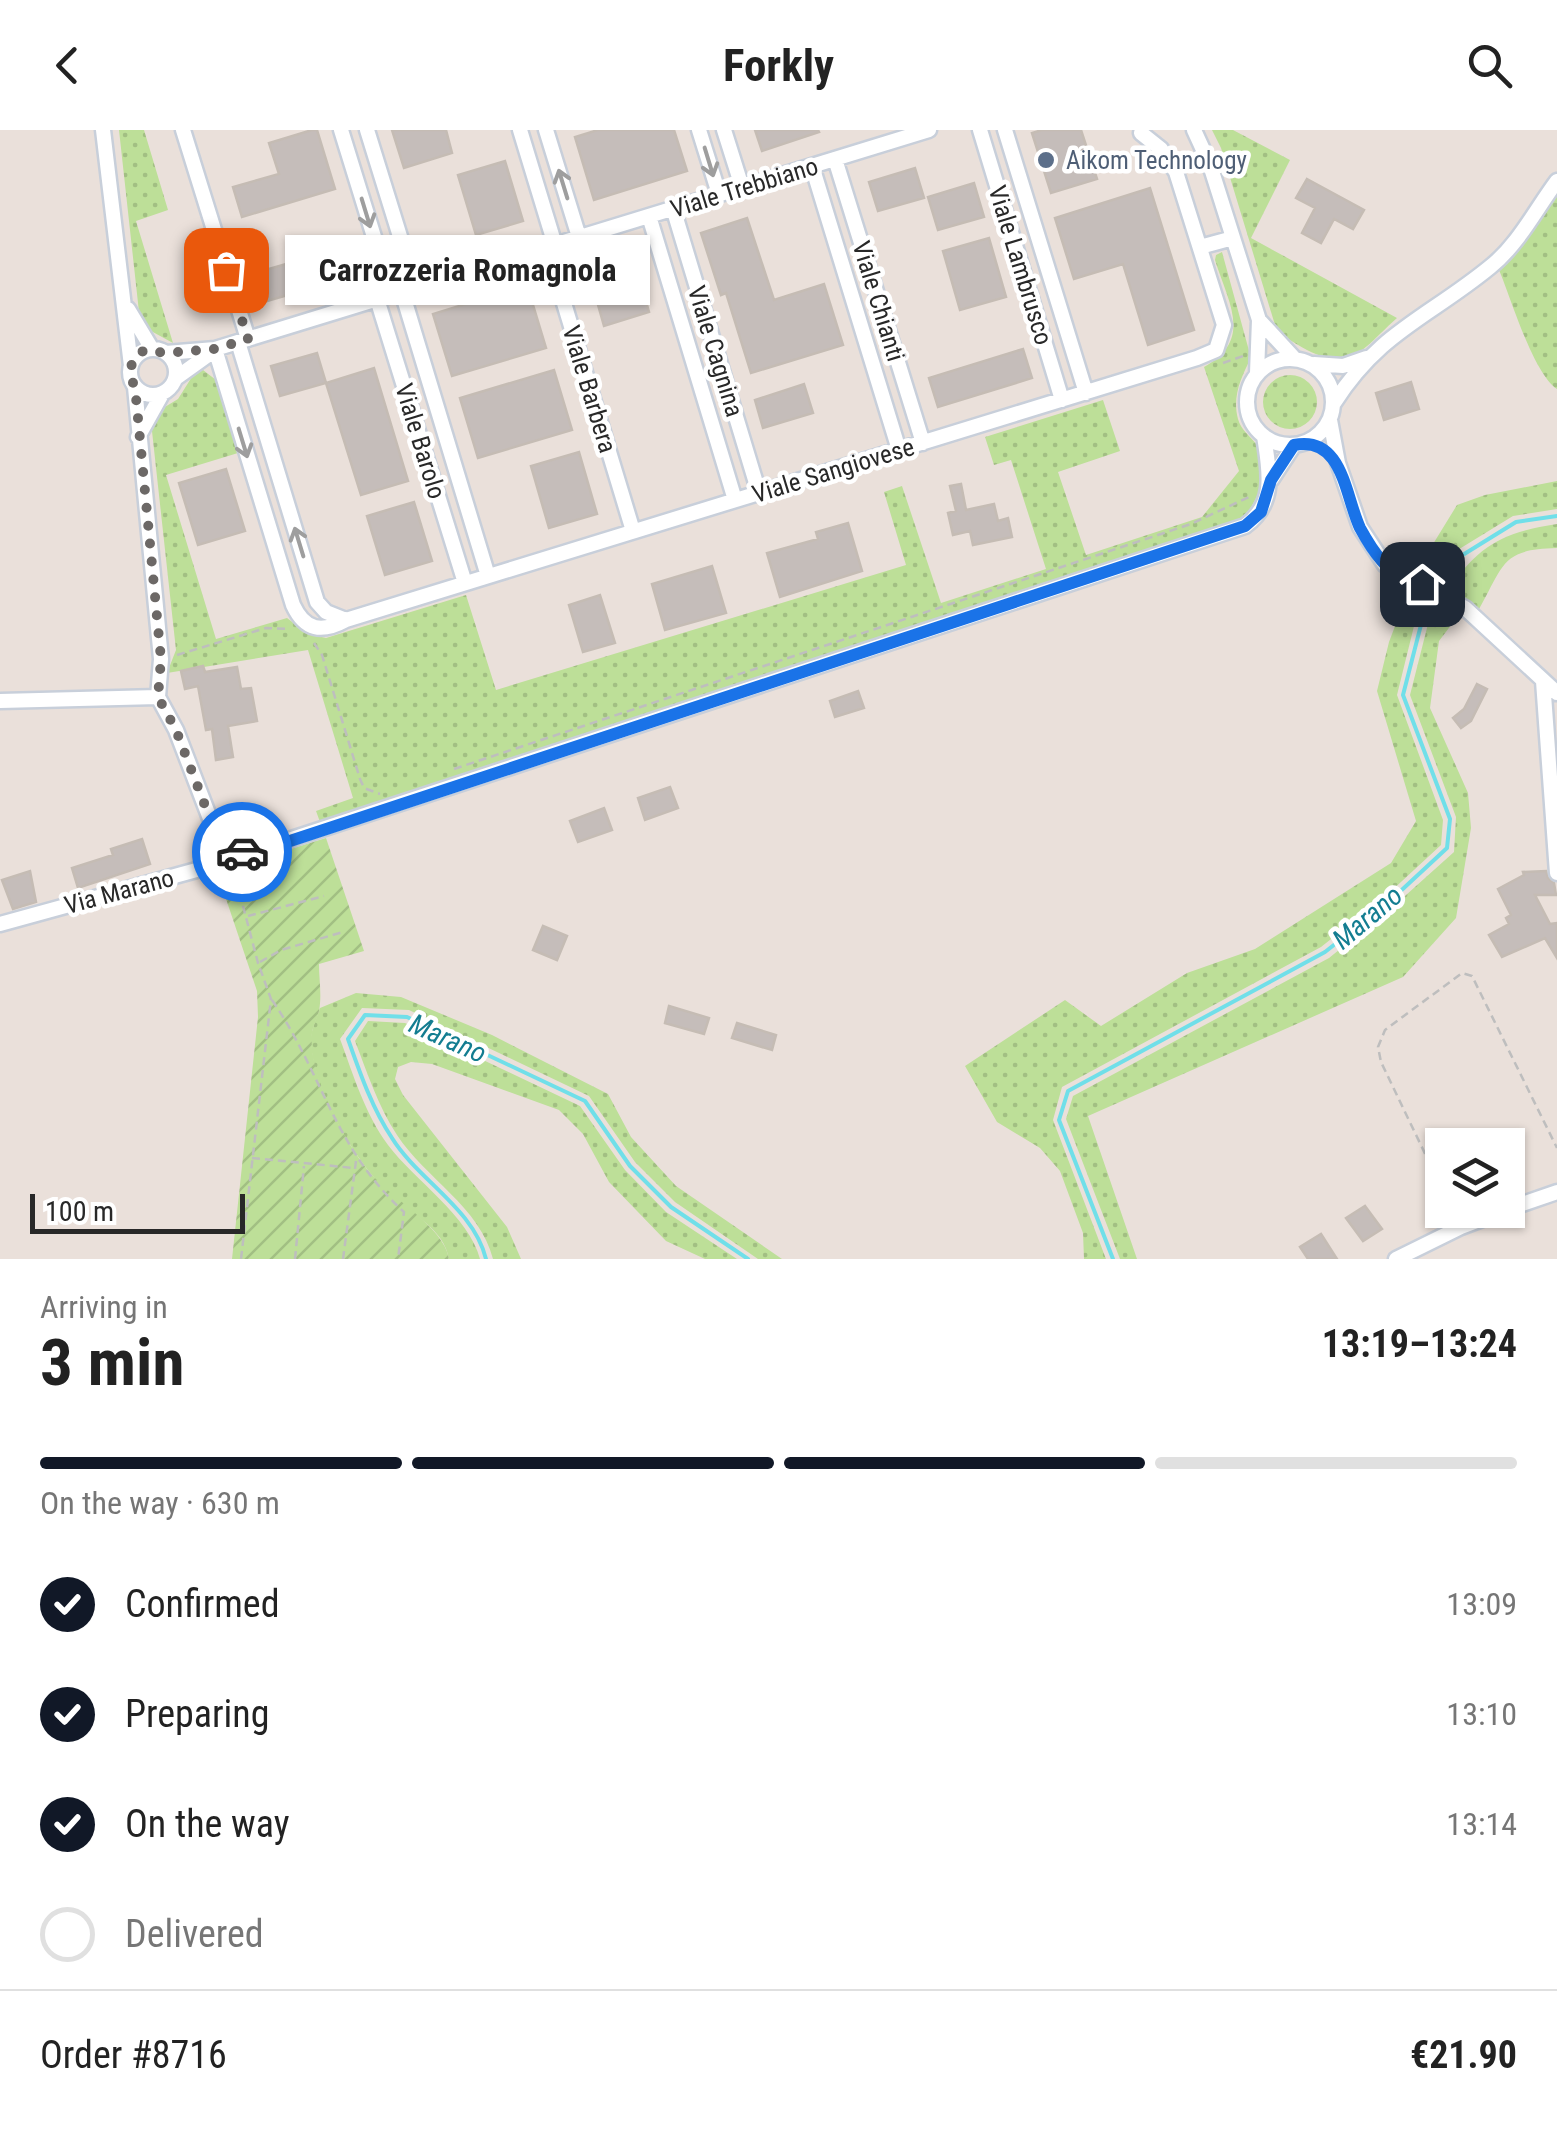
<!DOCTYPE html>
<meta charset="utf-8">
<style>
body{margin:0;font-family:"Roboto Condensed",sans-serif;background:#f2f2f2;color:#222;height:100vh;display:flex;flex-direction:column;font-size:38px;white-space:nowrap}
*{box-sizing:border-box;margin:0}
p{font-size:32px;color:#767676}
.icon{flex:none;width:55px;height:55px;fill:none;stroke:currentColor;stroke-width:2;stroke-linecap:round;stroke-linejoin:round}
.map{position:relative;height:1129px;overflow:hidden}
.side{display:flex;flex-direction:column;background:#fff;flex:1}
.side>*{flex:none}
.tools{position:absolute;left:1425px;top:998px;display:grid;gap:20px}
.tools a{display:grid;place-items:center;width:100px;height:100px;border-radius:0px;background:#fff;box-shadow:0 2px 8px #0004;font-size:50px}
.scale{position:absolute;left:30px;bottom:25px;width:215px;box-sizing:border-box;padding-left:10px;border:5px solid #282828;border-top:0;font-size:28px;line-height:35px;white-space:nowrap;color:#282828;-webkit-text-stroke:8px #fff;paint-order:stroke}
.pin{position:absolute;display:grid;place-items:center;width:85px;height:85px;color:#fff;margin:-42px;border-radius:20px;box-shadow:0 5px 15px #0006}
.courier{position:absolute;display:grid;place-items:center;width:100px;height:100px;margin:-50px;border:8px solid #1a73e8;border-radius:50%;background:#fff;color:#222;box-shadow:0 2px 12px #0007}
.bubble{position:absolute;height:70px;border-radius:0px;background:#fff;box-shadow:0 2px 8px #0004;font-size:32px;font-weight:700;line-height:70px;text-align:center}
.overview em{font-style:normal;font-weight:700}
.overview div{display:flex;flex-direction:column-reverse}
.overview{display:flex;align-items:center;justify-content:space-between;height:170px;padding:0 40px}
h1{font-size:65px;font-weight:700;line-height:75px}
.bar{display:grid;grid-template-columns:repeat(4,1fr);gap:15px 10px;align-content:center;height:120px;padding:0 40px}
.bar i{height:12px;border-radius:8px;background:#e0e0e0}
.bar .on{background:#111827}
.bar p{grid-column:span 4}
.line{display:flex;align-items:center;gap:25px;padding:0 40px;border-top:2px solid #e0e0e0}
.line div{flex:1}
ol{padding:0 40px;list-style:none}
li{display:flex;align-items:center;gap:30px;height:110px}
li p{margin-inline-start:auto}
li .icon{padding:10px;border-radius:50%;background:#111827;color:#fff;stroke-width:4}
li:last-child{color:#767676}
li i{width:55px;height:55px;border:5px solid #e0e0e0;border-radius:50%}
header{display:flex;justify-content:space-between;align-items:center;height:130px;padding:0 40px;background:#fff;font-size:45px;font-weight:700}
.map>svg:first-child{display:block}
.grass{fill:url(#grass-dots)}
.garden{fill:url(#garden-furrows)}
.lines{fill:none;stroke-linecap:round;stroke-linejoin:round}
.stream{stroke:#70dfe9;stroke-width:4}
.building{fill:#c5bdba;stroke:#c5bcb4;stroke-width:2.5}
.minor-casing{stroke:#c8cfda;stroke-width:19}
.path{stroke:#bebebe;stroke-width:2.5;stroke-dasharray:8 5;stroke-linecap:butt}
.minor{stroke:#fff;stroke-width:14}
.oneway{stroke:#9e9e9e}
.done{stroke:#6c6866;stroke-width:10;stroke-dasharray:0 18}
.route{stroke:#1a73e8;stroke-width:12}
.service-dot{fill:#5c6f8a;stroke:#fff;stroke-width:4}
.labels{text-anchor:middle;stroke-width:9;stroke-linejoin:round;paint-order:stroke}
.service-label{font-size:25px;fill:#4e5e75;stroke:#fff;text-anchor:start}
.street-label{font-size:25px;fill:#282828;stroke:#fff}
.water-label{font-size:28px;font-style:italic;fill:#137d91;stroke:#fff}
</style>
<header><svg class="icon" aria-label="back" viewBox="0 0 24 24"><path d="M15 5l-7 7 7 7"/></svg>Forkly<svg class="icon" aria-label="search" viewBox="0 0 24 24"><circle cx="10" cy="10" r="6"/><path d="M15 15l6 6"/></svg></header>
<div class="map">
<svg width="1557" height="1129" viewBox="0 0 1557 1129">
<defs>
<pattern id="grass-dots" width="8" height="8" patternUnits="userSpaceOnUse" patternTransform="scale(2.5)"><rect width="8" height="8" fill="#bddf98"/><path d="M2 2h.1M6 6h.1" fill="none" stroke="#a2bf83" stroke-width="1.8" stroke-linecap="round"/></pattern>
<pattern id="garden-furrows" width="10" height="10" patternUnits="userSpaceOnUse" patternTransform="scale(2.5)"><rect width="10" height="10" fill="#bddf98"/><path d="M-1 1l2-2M0 10L10 0M9 11l2-2" fill="none" stroke="#a2bf83"/></pattern>
</defs>
<rect width="100%" height="100%" fill="#eae0da"/>
<path class="grass" d="M119,0H144L168,80L136,91L173,213L151,201L139,182Z
M1212,0H1233L1290,30L1251,108L1397,188C1364,217 1353,243 1307,220C1293,212 1284,208 1275,195L1221,18Z
M1557,63V259C1533,243 1511,168 1499,140Z
M1222,122L1251,228C1241,247 1232,267 1238,289C1241,300 1250,306 1257,315C1273,336 1259,370 1243,388L320,692L316,681L353,668L308,520L167,543L176,520L151,292L155,283L178,269L195,242L203,240L216,250L238,323L166,345L216,509L287,488L308,504L326,508L466,465L496,560L906,435L884,362L902,356L941,473L1046,439L1011,330L994,335L985,307L1103,270L1120,321L1058,342L1086,425L1202,387L1239,341L1204,237C1254,210 1228,172 1215,130L1216,125Z
M1263 272a27 27 0 1 1 54 0a27 27 0 1 1-54 0Z
M1557,351V379L1513,386L1456,421L1434,456L1414,445L1457,375L1485,365Z
M1557,394V418C1501,419 1504,435 1479,479L1447,463C1476,416 1503,402 1557,394Z
M1411,454L1427,463L1417,484L1397,565L1443,690L1441,715L1388,764L1321,817L1062,957L1053,990L1106,1129H1084L1083,1103L1060,1041L1040,1018L997,992L965,936L1065,870L1101,896L1187,843L1255,819L1391,733L1416,691L1377,561L1389,512Z
M1443,471L1461,482L1439,511L1430,578L1468,663L1471,698L1456,788L1403,847L1088,986L1137,1129H1120L1066,989L1073,966L1329,828L1396,774L1454,722L1456,687L1410,565L1429,490Z
M356,863L401,867L492,905L608,964L631,1007L676,1056L782,1129H758L675,1072L635,1032L589,966L409,880L362,878L340,909C353,944 365,984 388,1015C414,1050 469,1086 480,1129H449C444,1098 410,1084 389,1063C354,1031 310,955 311,907C312,898 317,887 320,878Z
M368,891L405,893L580,976L625,1040L666,1082L737,1129H705L666,1111L609,1052L583,1004L559,980L432,934L411,932L398,937L395,949L403,965L507,1097L521,1129H493C480,1077 425,1048 397,1005C378,976 367,942 355,911Z"/>
<path class="garden" d="M326,708L364,821L319,834C319,849 322,866 319,881C317,889 313,896 312,903C307,941 344,1010 367,1039C389,1068 444,1096 449,1129H232L258,887L257,861L220,751L213,743Z"/>
<g class="lines">
<path class="stream" d="M486,1129C474,1079 418,1050 392,1008C372,978 360,943 348,909L365,885L407,887L585,971L630,1036L671,1077L748,1129
M1113,1129L1059,990L1068,961L1325,822L1392,769L1447,718L1450,689L1403,565L1423,487L1461,426L1516,392L1557,386"/>
</g>
<path class="building" d="M312,0H317L335,59L242,87L233,57L279,44L269,13Z
M392,0H446L452,23L404,38Z
M598,0H674L687,41L594,70L575,7Z
M755,0H818L819,2L762,21Z
M1042,0H1081L1097,49L1051,63L1032,3Z
M505,31L523,91L476,105L458,45Z
M915,38L924,68L878,81L869,52Z
M1307,49L1364,80L1353,99L1334,89L1321,113L1302,103L1315,78L1296,68Z
M974,53L984,87L938,100L928,67Z
M1150,58L1194,200L1148,215L1123,134L1074,149L1055,88Z
M747,88L774,170L824,154L843,215L751,243L726,163L721,165L701,103Z
M989,108L1006,167L960,180L943,121Z
M303,129L312,158L264,172L255,143Z
M640,150L649,182L604,196L595,164Z
M527,155L546,218L452,246L433,184Z
M1023,219L1032,248L938,277L929,248Z
M317,223L326,253L280,266L271,236Z
M374,238L408,351L361,365L326,253Z
M554,240L572,300L478,328L460,268Z
M1411,252L1419,279L1384,290L1376,263Z
M804,254L813,283L763,298L755,270Z
M579,322L597,384L549,398L531,336Z
M226,339L245,401L198,415L179,353Z
M961,354L966,380L994,374L998,391L1008,388L1012,407L973,415L970,401L953,405L948,383L956,381L950,356Z
M414,372L432,431L385,445L367,386Z
M848,393L862,441L780,467L767,423L818,409L816,402Z
M712,436L726,483L665,500L652,454Z
M600,465L615,513L583,522L569,475Z
M203,536L205,542L237,537L241,559L251,558L257,591L228,596L233,627L216,630L212,599L206,600L198,556L185,559L181,541Z
M1477,554L1487,559L1471,591L1461,598L1453,588L1464,579Z
M858,561L864,578L835,587L830,571Z
M670,657L678,678L645,690L638,668Z
M604,678L612,700L578,712L570,691Z
M142,709L150,734L78,758L72,738L113,725L111,719Z
M30,741L36,772L13,779L2,750Z
M1546,741L1548,748L1554,753L1556,765H1535L1550,794L1557,793V828L1545,808L1502,827L1489,805L1509,794L1506,788L1511,785L1498,759L1524,745L1523,742Z
M543,796L567,806L557,830L533,820Z
M669,876L709,888L704,904L665,893Z
M737,893L776,905L772,920L732,908Z
M1365,1076L1382,1099L1363,1111L1346,1088Z
M1321,1104L1337,1129H1308L1300,1117Z"/>
<g class="lines">
<defs>
<path id="minor" d="M103,0L131,236
M183,0L248,209
M341,0L392,165
M367,0L416,158
M520,0L555,115
M546,0L579,107
M699,0L719,64
M724,0L742,57
M980,0L1062,270
M1005,0L1086,263
M1194,0L1210,35L1259,190L1257,243
M835,29L923,313
M812,36L899,320
M673,78L759,363
M649,86L735,370
M547,117L633,401
M1200,117L1233,108
M402,162L488,446
M377,169L465,453
M128,179L152,219
M1259,190L1294,228
M238,212L317,472L326,482L346,490
M130 242a23 23 0 1 1 46 0a23 23 0 1 1-46 0Z
M215,219L293,475C305,501 322,503 346,490L1197,228L1216,220L1224,195L1176,42L1161,19L1141,3
M166,223L215,219L929,0
M1247 272a43 43 0 1 1 86 0a43 43 0 1 1-86 0Z
M1314,234L1343,236L1366,228
M176,248L215,220
M135,257L161,529L158,567L176,600L219,712L249,723L1245,396C1277,373 1269,340 1264,306
M1334,273C1379,202 1429,187 1490,137C1518,115 1536,79 1557,51
M1330,290L1338,333L1360,397L1385,435L1465,478L1557,563
M138,307L162,264
M1271,350L1294,315
M1543,551L1557,743
M0,571L158,567
M0,794L211,736L233,720
M1508,1079L1557,1062
M1396,1129L1461,1097L1506,1080"/>
</defs>
<use href="#minor" class="minor-casing"/>
<path class="path" d="M1223,233L1243,226
M314,513L322,525L360,649L364,658L380,664
M177,525L266,498L290,499
M454,639L1191,394L1249,367
M233,738L258,833L271,869L241,1129
M248,786L324,766
M260,832L281,820L343,802
M272,870C323,944 333,1017 404,1082L398,1129
M252,1028L354,1038
M1442,1059L1381,932L1378,917L1385,900L1462,843L1472,846L1557,1018
M295,1129L304,1036
M343,1129L356,1031"/>
<use href="#minor" class="minor"/>
</g>
<defs><path id="oneway-shaft" d="M-6 0H5M1.5-3L5.5 0L1.5 3" fill="none" stroke-width="1.6" stroke-linecap="round" stroke-linejoin="round" transform="scale(2.5)"/></defs>
<g class="oneway">
<use href="#oneway-shaft" transform="translate(709 32) rotate(73)"/>
<use href="#oneway-shaft" transform="translate(563 54) rotate(-107)"/>
<use href="#oneway-shaft" transform="translate(366 83) rotate(73)"/>
<use href="#oneway-shaft" transform="translate(243 313) rotate(73)"/>
<use href="#oneway-shaft" transform="translate(299 412) rotate(-107)"/>
</g>
<g class="lines">
<path class="done" d="M226,140L248,209L215,219L166,223L145,220C130,228 127,242 135,257L161,529L158,567L176,600L219,712L242,722"/>
<path class="route" d="M242,722L249,723L284,713L1245,396L1261,382L1271,350L1294,315C1343,305 1345,366 1360,398C1366,409 1373,421 1382,431C1392,443 1408,448 1422,454"/>
</g>
<circle class="service-dot" cx="1046" cy="30" r="10"/>
<g class="labels">
<g class="service-label">
<text x="1066" y="39">Aikom Technology</text>
</g>
<g class="street-label">
<text transform="translate(744 57) rotate(-17)" y="9">Viale Trebbiano</text>
<text transform="translate(1021 135) rotate(73)" y="9">Viale Lambrusco</text>
<text transform="translate(879 171) rotate(73)" y="9">Viale Chianti</text>
<text transform="translate(716 221) rotate(73)" y="9">Viale Cagnina</text>
<text transform="translate(590 259) rotate(73)" y="9">Viale Barbera</text>
<text transform="translate(421 311) rotate(73)" y="9">Viale Barolo</text>
<text transform="translate(833 340) rotate(-17)" y="9">Viale Sangiovese</text>
<text transform="translate(119 761) rotate(-15)" y="9">Via Marano</text>
</g>
<g class="water-label">
<text transform="translate(1367 787) rotate(-40)" y="10">Marano</text>
<text transform="translate(448 908) rotate(24)" y="10">Marano</text>
</g>
</g>
</svg>
<div class="tools">
<a><svg class="icon" aria-label="layers" viewBox="0 0 24 24"><path d="M12 4l9 5-9 5-9-5zM3 14l9 5 9-5"/></svg></a>
</div>
<div class="scale">100 m</div>
<div class="pin" style="left:226px;top:140px;background:#ea580c"><svg class="icon" aria-label="bag" viewBox="0 0 24 24"><path d="M5 8h14l-1 12H6zM9 8a3 3 0 0 1 6 0"/></svg></div>
<div class="pin" style="left:1422px;top:454px;background:#1f2937"><svg class="icon" aria-label="home" viewBox="0 0 24 24"><path d="M3 11l9-7 9 7M6 9v11h12V9"/></svg></div>
<div class="courier" style="left:242px;top:722px"><svg class="icon" aria-label="car" viewBox="0 0 24 24"><path d="M5 17H2v-5l4-1 3-4h7l3 4 3 1v5h-3M9 17h6M6 11h13"/><circle cx="7" cy="17" r="2"/><circle cx="17" cy="17" r="2"/></svg></div>
<div class="bubble" style="left:285px;top:105px;width:365px">Carrozzeria Romagnola</div>
</div>
<section class="side">
<div class="overview"><div><h1>3 min</h1><p>Arriving in</p></div><em>13:19–13:24</em></div>
<div class="bar"><i class="on"></i><i class="on"></i><i class="on"></i><i></i><p>On the way · 630 m</p></div>
<ol>
<li><svg class="icon" aria-label="check" viewBox="0 0 24 24"><path d="M5 12l5 5 9-10"/></svg>Confirmed<p>13:09</p></li>
<li><svg class="icon" aria-label="check" viewBox="0 0 24 24"><path d="M5 12l5 5 9-10"/></svg>Preparing<p>13:10</p></li>
<li><svg class="icon" aria-label="check" viewBox="0 0 24 24"><path d="M5 12l5 5 9-10"/></svg>On the way<p>13:14</p></li>
<li><i></i>Delivered</li>
</ol>
<div class="line" style="height:130px"><div>Order #8716</div><b>€21.90</b></div>
</section>
